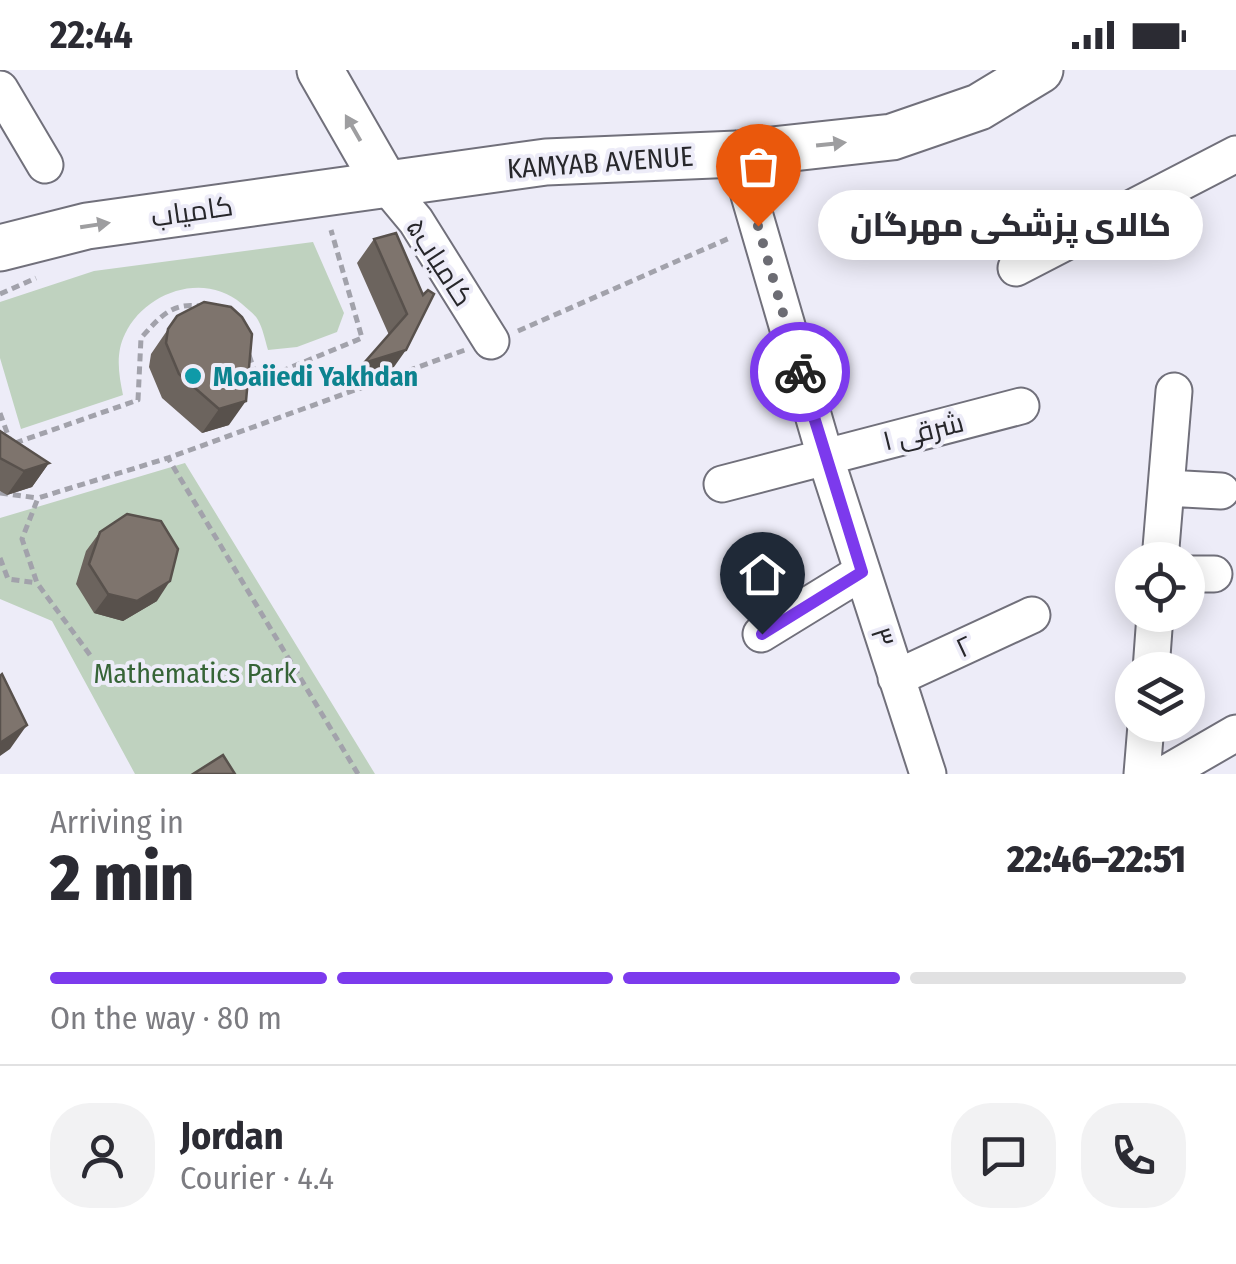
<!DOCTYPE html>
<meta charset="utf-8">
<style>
body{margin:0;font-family:"Fira Sans Condensed",Cairo,sans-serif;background:#f2f2f3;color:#2b2b33;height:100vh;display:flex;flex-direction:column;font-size:38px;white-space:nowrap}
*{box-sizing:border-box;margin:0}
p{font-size:32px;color:#7c7c81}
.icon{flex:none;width:55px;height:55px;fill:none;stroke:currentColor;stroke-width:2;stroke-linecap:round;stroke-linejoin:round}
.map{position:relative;height:704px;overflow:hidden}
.drawer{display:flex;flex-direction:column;background:#fff;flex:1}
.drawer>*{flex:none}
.tools{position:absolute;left:1115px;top:472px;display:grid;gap:20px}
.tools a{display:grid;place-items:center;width:90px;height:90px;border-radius:50%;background:#fff;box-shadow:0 5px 25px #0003;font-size:50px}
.pin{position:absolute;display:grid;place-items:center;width:85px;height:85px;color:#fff;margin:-102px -42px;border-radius:50% 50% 50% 0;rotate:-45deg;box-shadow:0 0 10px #0007}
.pin .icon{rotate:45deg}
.courier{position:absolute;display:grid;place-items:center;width:100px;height:100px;margin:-50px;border:8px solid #7c3aed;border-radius:50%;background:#fff;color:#222;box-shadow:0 2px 12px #0007}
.bubble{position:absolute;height:70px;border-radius:35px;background:#fff;box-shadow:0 5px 25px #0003;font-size:32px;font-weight:800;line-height:70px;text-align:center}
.overview em{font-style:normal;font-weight:800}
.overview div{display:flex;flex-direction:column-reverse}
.overview{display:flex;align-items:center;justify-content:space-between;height:170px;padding:0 50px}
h1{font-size:65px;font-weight:800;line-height:75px}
.bar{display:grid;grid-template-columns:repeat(4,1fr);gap:15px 10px;align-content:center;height:120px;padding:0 50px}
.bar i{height:12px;border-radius:8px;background:#e1e1e2}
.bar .active{background:#7c3aed}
.bar p{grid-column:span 4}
.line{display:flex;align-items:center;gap:25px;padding:0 50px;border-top:2px solid #e1e1e2}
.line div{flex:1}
.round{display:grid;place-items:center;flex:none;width:105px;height:105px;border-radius:40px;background:#f2f2f3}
.status{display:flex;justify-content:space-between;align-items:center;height:70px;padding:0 50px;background:#fff;direction:ltr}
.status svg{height:28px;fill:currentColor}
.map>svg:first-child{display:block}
.green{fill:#bfd2bf}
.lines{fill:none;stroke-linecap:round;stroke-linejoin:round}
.minor-casing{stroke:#71707b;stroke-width:39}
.major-casing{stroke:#71707b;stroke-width:49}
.path{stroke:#a2a2ab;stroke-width:5;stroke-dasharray:8 5;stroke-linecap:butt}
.minor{stroke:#fff;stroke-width:35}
.major{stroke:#fff;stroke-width:45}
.wall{fill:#6c645e}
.shaded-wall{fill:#58514c}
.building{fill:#7e746d;stroke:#58514c;stroke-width:2.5}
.oneway{fill:#9e9ea0}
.done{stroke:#6c6c73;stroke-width:10;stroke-dasharray:0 18}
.route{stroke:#7c3aed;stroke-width:12}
.culture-dot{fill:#0f9aa8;stroke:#edecf8;stroke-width:4}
.labels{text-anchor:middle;stroke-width:8;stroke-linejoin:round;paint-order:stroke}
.street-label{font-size:28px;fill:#27272b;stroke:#edecf8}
.culture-label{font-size:28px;font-weight:bold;fill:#0d838f;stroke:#edecf8;text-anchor:start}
.park-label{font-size:28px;fill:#366437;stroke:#edecf8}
</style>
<div class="status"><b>22:44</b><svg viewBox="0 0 49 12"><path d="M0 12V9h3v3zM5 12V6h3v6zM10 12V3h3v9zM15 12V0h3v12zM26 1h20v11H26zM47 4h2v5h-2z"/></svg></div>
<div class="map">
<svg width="1236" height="704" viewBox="0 0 1236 704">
<rect width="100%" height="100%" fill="#edecf8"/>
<path class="green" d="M313,172L344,243L337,262L297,277L268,280C265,270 263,259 258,250C255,244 247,239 242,234C204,201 145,222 125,264C115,284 119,305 123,325L21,359L0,288V232L94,201Z
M185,393L375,704H135L52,551L0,529V448Z"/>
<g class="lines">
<defs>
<path id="minor" d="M0,19L45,95
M737,84L825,386L928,704
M386,115L416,151L491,271
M1016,198L1236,84
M722,414L1021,336
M1166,418L1221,421
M1160,490L1174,321
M1188,504H1214
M761,564L862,502
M1151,600L1155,545
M896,608L1032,545
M1142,704L1146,655
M1165,704L1236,663"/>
<path id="major" d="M320,0L386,115
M0,178L87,156L546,92L737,84L892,67L979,37L1040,0"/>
</defs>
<use href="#minor" class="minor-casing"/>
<use href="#major" class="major-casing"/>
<path class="path" d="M0,224L36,208
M518,261L732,167
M249,285L258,311L362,268L331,160
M0,343L9,368
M15,373L138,330L141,268C160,247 173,230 204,237
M0,423L38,428
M0,488L8,509L37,513
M90,585L37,513L22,469L38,428L168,388
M358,704L168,388L465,280"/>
<use href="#minor" class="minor"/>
<use href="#major" class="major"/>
</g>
<path class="wall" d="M374,169L423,225L389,304L347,317L364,293L389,265L357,193Z
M177,246L229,355L202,363L162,328L149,297L151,284Z
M0,361L49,393L32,417L7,425L0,421Z
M100,462L157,531L123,551L94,543L76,514L86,481Z"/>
<path class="shaded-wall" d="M406,280L389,304L347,317L364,293Z
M246,331L229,355L202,363L219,339Z
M49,393L32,417L7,425L24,401Z
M170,511L157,531L123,551L94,543L108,524Z
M27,655L10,679L0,686V673Z"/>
<path class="building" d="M396,163L423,225L428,220L434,224L406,280L364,293L407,244L374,169Z
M204,232L231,237L242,247L252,264L246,331L219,339L179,304L166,273L168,259L177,246Z
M0,361L49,393L24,401L0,388Z
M127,444L161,451L178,479L170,511L137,531L108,524L89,494L100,462Z
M2,604L27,655L0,673V606Z
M223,685L235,704H193Z"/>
<defs><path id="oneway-solid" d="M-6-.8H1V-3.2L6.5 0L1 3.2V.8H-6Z" transform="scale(2.5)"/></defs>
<g class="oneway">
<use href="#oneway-solid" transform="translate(353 58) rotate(-120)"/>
<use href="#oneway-solid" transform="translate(831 74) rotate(-6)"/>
<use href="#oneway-solid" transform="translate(95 155) rotate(-9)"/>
</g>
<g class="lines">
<path class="done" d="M758,156L800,302"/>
<path class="route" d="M762,564L862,502L800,302"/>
</g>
<circle class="culture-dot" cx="193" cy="306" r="10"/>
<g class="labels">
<g class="street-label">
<text transform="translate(600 92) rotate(-4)" y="10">KAMYAB AVENUE</text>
<text transform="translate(192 141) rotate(-8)" y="10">کامیاب</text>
<text transform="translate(440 192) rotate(57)" y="10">کامیاب۵</text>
<text transform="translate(923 361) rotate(-14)" y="10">۱ شرقی</text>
<text transform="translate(883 567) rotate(72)" y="10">۳</text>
<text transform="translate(964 576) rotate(-25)" y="10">۲</text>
</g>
<g class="culture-label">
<text x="213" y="316">Moaiiedi Yakhdan</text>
</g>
<g class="park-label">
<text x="195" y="613">Mathematics Park</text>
</g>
</g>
</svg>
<div class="tools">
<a><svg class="icon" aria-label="locate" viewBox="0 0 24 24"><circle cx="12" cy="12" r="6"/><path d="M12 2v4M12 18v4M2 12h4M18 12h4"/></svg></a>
<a><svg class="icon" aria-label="layers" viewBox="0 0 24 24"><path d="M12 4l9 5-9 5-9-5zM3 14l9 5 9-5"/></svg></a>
</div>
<div class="pin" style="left:758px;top:156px;background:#ea580c"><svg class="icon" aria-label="bag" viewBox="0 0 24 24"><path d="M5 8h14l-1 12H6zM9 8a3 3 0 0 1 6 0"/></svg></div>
<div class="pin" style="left:762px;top:564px;background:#1f2937"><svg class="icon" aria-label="home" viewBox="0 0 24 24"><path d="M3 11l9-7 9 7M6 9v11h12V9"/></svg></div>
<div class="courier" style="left:800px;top:302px"><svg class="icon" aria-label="bike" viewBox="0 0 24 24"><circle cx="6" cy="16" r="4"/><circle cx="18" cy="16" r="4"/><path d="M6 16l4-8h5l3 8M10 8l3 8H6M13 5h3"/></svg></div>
<div class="bubble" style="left:818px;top:120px;width:385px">کالای پزشکی مهرگان</div>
</div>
<section class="drawer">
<div class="overview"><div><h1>2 min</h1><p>Arriving in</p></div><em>22:46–22:51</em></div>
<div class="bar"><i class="active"></i><i class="active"></i><i class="active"></i><i></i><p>On the way · 80 m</p></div>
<div class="line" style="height:180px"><a class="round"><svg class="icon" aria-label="person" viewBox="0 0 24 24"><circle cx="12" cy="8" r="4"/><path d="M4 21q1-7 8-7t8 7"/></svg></a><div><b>Jordan</b><p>Courier · 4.4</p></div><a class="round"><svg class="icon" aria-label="chat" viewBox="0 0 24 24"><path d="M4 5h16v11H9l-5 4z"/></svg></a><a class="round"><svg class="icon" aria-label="phone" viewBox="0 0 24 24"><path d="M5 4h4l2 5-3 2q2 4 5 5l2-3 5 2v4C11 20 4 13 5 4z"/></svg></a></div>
</section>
